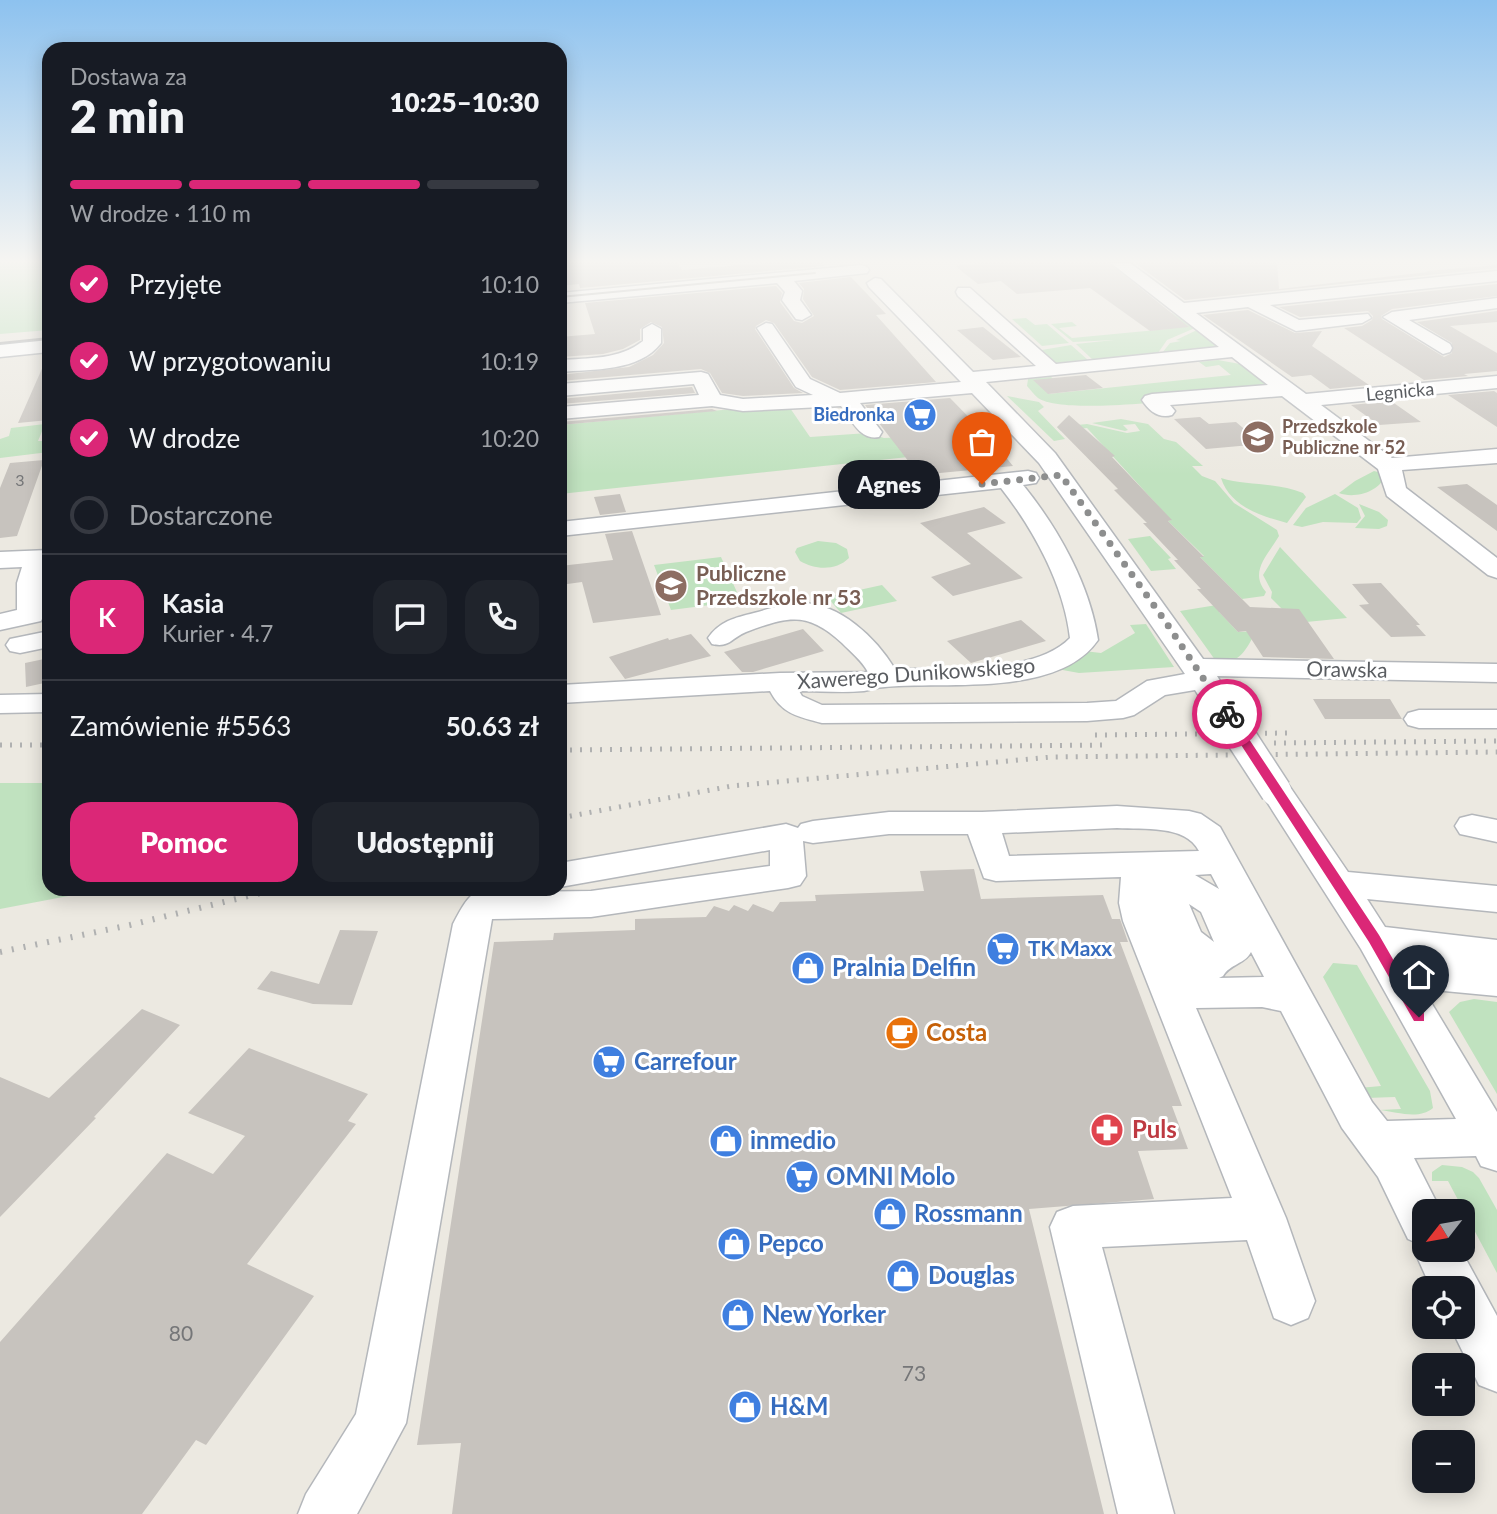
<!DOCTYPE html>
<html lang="pl">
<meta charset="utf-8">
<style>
body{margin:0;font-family:Lato,sans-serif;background:#20242c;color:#f1f3f6;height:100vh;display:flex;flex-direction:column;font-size:26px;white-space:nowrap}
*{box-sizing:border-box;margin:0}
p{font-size:23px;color:#9ea1a6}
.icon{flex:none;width:38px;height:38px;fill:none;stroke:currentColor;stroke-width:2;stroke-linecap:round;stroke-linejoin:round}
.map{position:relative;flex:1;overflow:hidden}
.drawer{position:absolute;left:42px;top:42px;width:525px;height:854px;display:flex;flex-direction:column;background:#171b24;border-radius:21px;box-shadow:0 4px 18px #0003}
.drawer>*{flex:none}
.needle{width:46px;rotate:239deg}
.buttons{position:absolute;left:1412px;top:1199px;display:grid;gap:14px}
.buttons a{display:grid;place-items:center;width:63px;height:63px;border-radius:14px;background:#171b24;box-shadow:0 4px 18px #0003;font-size:35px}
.pin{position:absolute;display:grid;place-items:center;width:60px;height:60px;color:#fff;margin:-72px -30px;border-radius:50% 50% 50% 0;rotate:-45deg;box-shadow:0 0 7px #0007}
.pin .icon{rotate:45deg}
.courier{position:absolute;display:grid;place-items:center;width:70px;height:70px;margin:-35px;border:5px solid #db2777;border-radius:50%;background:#fff;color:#222;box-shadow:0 2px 9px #0007}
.bubble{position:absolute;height:49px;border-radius:21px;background:#171b24;box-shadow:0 4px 18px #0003;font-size:23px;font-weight:800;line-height:49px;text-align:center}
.headline em{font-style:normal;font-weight:800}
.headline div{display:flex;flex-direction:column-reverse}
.headline{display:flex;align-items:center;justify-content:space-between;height:119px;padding:0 28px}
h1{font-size:46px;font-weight:800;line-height:52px}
.bar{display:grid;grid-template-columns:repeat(4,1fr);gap:10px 7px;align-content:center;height:84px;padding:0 28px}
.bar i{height:9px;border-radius:5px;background:#363941}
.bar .selected{background:#db2777}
.bar p{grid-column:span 4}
.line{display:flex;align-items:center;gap:18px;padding:0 28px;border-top:2px solid #363941}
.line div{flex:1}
.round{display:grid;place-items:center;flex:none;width:74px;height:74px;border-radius:21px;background:#20242c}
ol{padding:0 28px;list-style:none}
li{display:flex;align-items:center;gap:21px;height:77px}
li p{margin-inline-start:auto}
li .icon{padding:7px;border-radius:50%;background:#db2777;color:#fff;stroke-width:4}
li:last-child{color:#9ea1a6}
li i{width:38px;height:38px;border:4px solid #363941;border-radius:50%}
.action{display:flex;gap:14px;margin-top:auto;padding:14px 28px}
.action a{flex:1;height:80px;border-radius:21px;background:#db2777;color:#fff;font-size:28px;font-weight:800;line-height:80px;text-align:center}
.action a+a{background:#20242c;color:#f1f3f6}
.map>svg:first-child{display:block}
.green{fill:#c0e2bf}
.building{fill:#c7c3be}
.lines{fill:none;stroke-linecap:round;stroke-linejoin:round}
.minor-casing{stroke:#b4b7bb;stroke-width:3}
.minor{fill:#fff;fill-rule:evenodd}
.tram{stroke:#b0b1b1;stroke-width:2}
.rail-far1{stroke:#b0b1b1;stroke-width:5;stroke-dasharray:2 8;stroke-linecap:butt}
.rail{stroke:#b0b1b1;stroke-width:6;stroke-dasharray:2 10;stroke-linecap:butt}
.minor-bridge-casing{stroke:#b4b7bb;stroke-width:33;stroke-linecap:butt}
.minor-bridge{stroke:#fff;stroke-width:30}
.route{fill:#db2777}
.done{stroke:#8d8e8e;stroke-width:7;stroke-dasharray:0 12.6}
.labels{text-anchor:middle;stroke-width:6;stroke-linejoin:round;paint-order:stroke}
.far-number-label{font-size:16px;fill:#757678}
.far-street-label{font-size:18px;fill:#5a5d61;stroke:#fff}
.far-shop-label{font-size:18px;font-weight:bold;fill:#366cbe;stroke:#fff;text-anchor:end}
.far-education-label{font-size:18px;font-weight:bold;fill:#785e54;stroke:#fff;text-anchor:start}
.education-label{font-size:21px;font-weight:bold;fill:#785e54;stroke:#fff;text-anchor:start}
.street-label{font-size:21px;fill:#5a5d61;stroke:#fff}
.shop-label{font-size:21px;font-weight:bold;fill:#366cbe;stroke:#fff;text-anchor:start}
.near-number-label{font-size:21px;fill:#757678}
.near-shop-label{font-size:24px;font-weight:bold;fill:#366cbe;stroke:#fff;text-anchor:start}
.near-food-label{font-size:24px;font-weight:bold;fill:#c56008;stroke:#fff;text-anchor:start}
.near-health-label{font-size:24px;font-weight:bold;fill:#be3a42;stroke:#fff;text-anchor:start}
</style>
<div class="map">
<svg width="1497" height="1514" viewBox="0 0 1497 1514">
<rect width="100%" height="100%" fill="#ece9e1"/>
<path class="green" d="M0,263H49V330L0,334Z
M1172,313L1195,328L1167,340L1158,353L1093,360L1076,344L1114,340L1073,342L1051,324L1072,322L1077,326L1059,328L1072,338L1167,329L1141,316Z
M1026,318L1035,325L1047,324L1069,343L1042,346L1012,319Z
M1197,330L1220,348L1162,353L1170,343L1181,341L1176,340Z
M1071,345L1088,360L1070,362L1068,367L1050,363L1036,351Z
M1218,360L1240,364L1271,389C1229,394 1067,418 1038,398C1034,395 1030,389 1027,386L1028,379L1051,377L1057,382L1048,394L1231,375L1219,365L1206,367L1199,362Z
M1007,396L1039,402L1044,407L1038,411L1065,439L1054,441Z
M790,408L810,437L868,433L884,438L929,436L965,451L560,494V425L733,409Z
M1121,419L1148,424L1164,439L1176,442L1203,466H1192L1202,476L1215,481L1234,503L1277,530L1279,536C1267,556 1249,572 1266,592L1264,596L1242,599L1200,557L1204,556L1168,521L1171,520L1087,428L1061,431L1057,427L1087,424L1127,433L1140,431L1135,424L1123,425L1128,430L1125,431L1092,423Z
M45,424L38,441H49V452L0,458V439L9,436L11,428Z
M1374,471L1382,473L1384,477C1379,492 1354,499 1339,493L1355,481Z
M1221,478C1247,486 1278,482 1303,493L1306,497L1287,523C1260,516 1230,506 1221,478Z
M1335,494L1358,508L1361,518L1357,523L1323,522L1302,527L1293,525L1306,508Z
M1359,504L1379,512L1388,520L1387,526L1379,529L1355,528L1365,516Z
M1150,536L1171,558L1168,559L1176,569L1151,571L1128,539Z
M818,541L836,543L847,549L849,558C836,571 815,570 800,561L795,552L797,548Z
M1280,547L1347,618L1296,623L1271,598L1272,592L1263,575Z
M721,557L741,601L671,610L654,565Z
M882,585L897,601L841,613L827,597Z
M1223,604L1219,612L1238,632L1256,631C1246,650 1241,662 1218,664L1180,611Z
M1146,624L1174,667L1079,673L1057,669L1084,651L1101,653L1135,633L1130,625Z
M0,783H49V889H105L0,909Z
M1333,963L1357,965L1430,1091L1433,1108C1419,1120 1397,1112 1380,1110L1401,1109L1395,1097L1366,1098L1359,1088L1381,1086L1323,977Z
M1474,999L1497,1002V1094L1449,1012L1460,1002Z
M1442,1165L1462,1167L1473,1172L1479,1178L1497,1210V1273L1448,1181H1432V1172Z"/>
<path class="building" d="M560,263H677L682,270L763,263H822L824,266L580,288L579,284L560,286Z
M979,263H1109L1189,327L1150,331L1090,288L1017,294L1001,281L978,284L955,266Z
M1135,263H1277L1279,289L1428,272L1426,271L1497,265V268L1185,300Z
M851,277L886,314L876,315L936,382L840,390L812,377L774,323L766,320L756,326L755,329L794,388L803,393L743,396L722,393L710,373L701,369L560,381V375L629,367L653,355L664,343L662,327L651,322L640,329V340L623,349L603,354L560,357V337L595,334L585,303L776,286L782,293L780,302L794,321L802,323L814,316L803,299L804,289L799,283Z
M1497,284V296L1392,309L1381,316L1382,319L1444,357L1452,353V343L1417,322L1497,311V322L1450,326L1497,353V371L1464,374L1468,376L1424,380L1344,328L1362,326L1372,320L1373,316L1368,311L1300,317L1279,307Z
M1248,310L1295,333L1322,331L1312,346L1369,385L1330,389L1311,375L1292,377L1203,315Z
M983,327L1021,357L993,360L957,330Z
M48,355L49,420L18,423Z
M1086,375L1103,388L1048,394L1033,380Z
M692,387L695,393L560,404V399Z
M1494,391L1497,393V427L1448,395Z
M950,398L995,444L1013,466L919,475L865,405Z
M1391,401L1421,422L1379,425L1351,405Z
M712,409L717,411L560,425V422Z
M1069,415L1115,456L1112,457L1172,520L1168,521L1204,557H1200L1250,607L1299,609L1334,659L1263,657L1246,631L1238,632L1197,589H1201L1174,560H1178L1143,523H1147L1114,490L1118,489L1057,427Z
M1200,417L1209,424L1236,422L1262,444L1206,449L1174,419Z
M44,460L17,536L0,538V488L10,463Z
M1467,484L1497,505V531L1437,487Z
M620,494L626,512L600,515L594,497Z
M984,507L1006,523L967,533L1023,578L953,596L931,577L971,564L920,523Z
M632,531L661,615L593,623L582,582L560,585V566L613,560L605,534Z
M1381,583L1420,625H1416L1426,636L1391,637L1359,605L1369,604L1352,584Z
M1021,620L1046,641L971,663L947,641Z
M803,629L824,651L753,672H742L724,652Z
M691,634L711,656L625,679L609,657L668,638L669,640Z
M49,658V682L26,687L25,663Z
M1313,699H1390L1402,719H1325Z
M974,869L981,899L1103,895L1112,919H1120L1128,942H1120L1182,1106H1172L1188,1149L1138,1151L1154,1199L1029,1209L1104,1514H452L461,1443L417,1445L494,942L553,940L554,933L635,930V919L706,917L714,906L729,911L734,905L748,911L753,904L773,912L780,902L816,901L815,895L924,891L920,871Z
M340,930L378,931L352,1005L313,1004L257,989L271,971L319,984Z
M142,1009L180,1025L94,1117L96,1118L0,1217V1077L49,1098Z
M249,1048L368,1094L348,1121L356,1124L247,1264L314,1296L206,1445L196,1440L142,1514H0V1342L167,1153L213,1174L245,1136L188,1113Z"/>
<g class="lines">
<defs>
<path id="minor" d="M1111,263H1130L1184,303L1497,271V281L1270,305L1299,320L1368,314L1371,318L1362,323L1296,331L1248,307L1196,313L1306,394L1497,376V388L1321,405L1392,458L1497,449V463L1402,470L1406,488L1497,558V578L1488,575L1387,496L1378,469L1282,396L1170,405L1175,411L1172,415C1159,419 1149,411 1142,400L1145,396L1152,394L1268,385L1232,357L986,382L1055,453L1203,659L1497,664V682L1217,676L1248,725L1244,732L1233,734L1222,732L1195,690L1165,695L1134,715L1123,718L1087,721L822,723C799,717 782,714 770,691L560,703V685L780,673L868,672C862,661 851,652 842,643C808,611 788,616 746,632C731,638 730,648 712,644L708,638C720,621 734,618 754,613C769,609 785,603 801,603C840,603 876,638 895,669C944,668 1034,675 1070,638C1064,585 1034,530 1001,488L560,536V522L1028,471L1036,473L1039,478L1036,483L1023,485C1058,528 1090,585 1098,640C1058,698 946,681 885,687C878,687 871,690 864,691C843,693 820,691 799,691L802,696L822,705L1087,703L1116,701L1147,681L1185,674L1039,463L972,393L860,403L882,432L879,437C860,441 851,419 841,406L743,411L712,406L560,419V407L699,395L694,384L560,396V384L701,372L708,374L720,395L743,399L813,395L796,387L757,328L766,323L772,324L810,379L840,393L961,382L869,287L867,283L875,278L881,279L973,372L1036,366L958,296L956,292L958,288H970L1056,364L1219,347Z
M861,265L867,267L869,270L867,273L794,281L802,291L800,300L811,315L802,320L796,319L782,300L785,292L777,283L560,303V293Z
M1497,298V308L1409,320L1450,344L1452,348L1450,352L1443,354L1383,317L1392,312Z
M652,324L661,329V343C639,372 593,369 560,372V360C588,358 619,360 643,341V329Z
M49,340V352L0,357V345Z
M49,550C49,563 44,573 43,585C42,598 48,610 41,621L0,630V614L17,610V583L22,567L0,568V552Z
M49,631V647L20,653L10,651L6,645L10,639Z
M49,694V712L0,713V695Z
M1419,710H1497V728H1419L1408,725L1404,719L1408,713Z
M1276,780L1288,784L1348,872L1497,886V912L1367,899L1385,927L1497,940V996L1423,989L1497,1112V1171L1481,1166L1476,1156L1414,1158L1441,1211H1424V1250H1461L1497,1316V1392L1479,1385L1450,1326H1463V1288H1431L1414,1250L1417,1243L1408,1239L1378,1177L1342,1128L1281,1011L1262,1007L1196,1008L1286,1218L1315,1301L1308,1318L1291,1325L1274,1318L1247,1240L1102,1247L1174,1514H1118L1050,1227L1057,1212L1073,1206L1232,1198L1123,921L1119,903L1121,877L996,881L984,878L968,834H889L813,843L803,841L806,876L800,885L788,888L591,917L492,919L406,1423L357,1514H298L306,1494L356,1414L453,924C474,883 477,889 521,889L519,892L591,891L770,866V850L560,887V863L786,824L798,828L801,824L813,821L889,812H982L1117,806L1189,811L1201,814L1220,827L1372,1102L1387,1121L1456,1119L1361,949L1260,791L1264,784ZM1117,828C1143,830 1185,824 1199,851L1009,856L1002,833ZM1211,874L1219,889L1195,875ZM1189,904L1201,912L1214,942L1201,932ZM1251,952L1264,977L1219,978L1223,976C1230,964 1245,964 1251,952ZM1404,957L1446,962L1405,958Z
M1472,815L1497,820V842L1460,834L1455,826L1460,818Z"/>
</defs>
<use href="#minor" class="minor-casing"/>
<use href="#minor" class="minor"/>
<path class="tram" d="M560,297L815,273
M0,343L49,338"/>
<path class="rail-far1" d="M1095,735L1288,733
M1274,743L1497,741
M0,745H49
M560,750L1109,745
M560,818L732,786L1052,757L1497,752"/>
<path class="rail" d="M0,952L130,925L277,889"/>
<defs>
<path id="minor-bridge" d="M1233,725L1276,791"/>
</defs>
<use href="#minor-bridge" class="minor-bridge-casing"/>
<use href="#minor-bridge" class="minor-bridge"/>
</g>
<linearGradient id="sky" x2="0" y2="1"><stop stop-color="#8dc2ef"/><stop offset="0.55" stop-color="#f6f5f2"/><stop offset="1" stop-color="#f6f5f2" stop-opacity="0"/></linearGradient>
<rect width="1497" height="475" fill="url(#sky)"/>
<path class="route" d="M1223,712H1231L1379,935L1424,1013V1021H1414L1369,942L1221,714Z"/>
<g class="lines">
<path class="done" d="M982,484L1061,475L1163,618L1227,714"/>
</g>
<defs>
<symbol id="supermarket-disc" viewBox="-11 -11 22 22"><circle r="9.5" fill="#3f7fe0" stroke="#fff"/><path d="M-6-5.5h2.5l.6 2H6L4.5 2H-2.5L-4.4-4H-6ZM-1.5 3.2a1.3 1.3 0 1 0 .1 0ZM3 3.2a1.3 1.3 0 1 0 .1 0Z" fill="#fff"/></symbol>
<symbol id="school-disc" viewBox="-11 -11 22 22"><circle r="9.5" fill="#8d6e63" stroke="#fff"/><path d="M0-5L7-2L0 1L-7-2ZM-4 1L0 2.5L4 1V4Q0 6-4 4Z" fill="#fff"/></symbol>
<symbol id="shop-disc" viewBox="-11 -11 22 22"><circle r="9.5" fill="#3f7fe0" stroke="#fff"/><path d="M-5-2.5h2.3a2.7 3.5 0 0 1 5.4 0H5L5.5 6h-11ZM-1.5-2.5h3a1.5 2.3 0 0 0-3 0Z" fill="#fff"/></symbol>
<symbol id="cafe-disc" viewBox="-11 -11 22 22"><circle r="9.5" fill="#e8710a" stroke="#fff"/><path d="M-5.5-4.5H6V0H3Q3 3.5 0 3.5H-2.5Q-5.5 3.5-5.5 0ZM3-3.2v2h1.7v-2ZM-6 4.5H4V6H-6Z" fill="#fff"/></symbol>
<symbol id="pharmacy-disc" viewBox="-11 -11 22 22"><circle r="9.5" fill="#e0444e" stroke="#fff"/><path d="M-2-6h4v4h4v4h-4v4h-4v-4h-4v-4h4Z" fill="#fff"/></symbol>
</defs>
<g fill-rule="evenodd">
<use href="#supermarket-disc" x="901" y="396" width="38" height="38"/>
<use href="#school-disc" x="1239" y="418" width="38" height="38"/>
<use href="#school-disc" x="652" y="567" width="38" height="38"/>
<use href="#supermarket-disc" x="984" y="930" width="38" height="38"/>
<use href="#shop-disc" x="789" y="949" width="38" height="38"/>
<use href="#cafe-disc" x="883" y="1014" width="38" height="38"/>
<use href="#supermarket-disc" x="590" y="1043" width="38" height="38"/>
<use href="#pharmacy-disc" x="1088" y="1111" width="38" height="38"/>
<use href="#shop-disc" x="707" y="1122" width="38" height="38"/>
<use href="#supermarket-disc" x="783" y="1158" width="38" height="38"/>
<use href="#shop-disc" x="871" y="1195" width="38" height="38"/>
<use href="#shop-disc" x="715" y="1225" width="38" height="38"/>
<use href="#shop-disc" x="884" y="1257" width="38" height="38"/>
<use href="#shop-disc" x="719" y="1296" width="38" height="38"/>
<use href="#shop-disc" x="726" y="1388" width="38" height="38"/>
</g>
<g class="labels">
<g class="far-number-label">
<text x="20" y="486">3</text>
</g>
<g class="far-street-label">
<text transform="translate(1400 392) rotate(-5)" y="6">Legnicka</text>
</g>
<g class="far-shop-label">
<text x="895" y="421">Biedronka</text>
</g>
<g class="far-education-label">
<text x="1282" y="433">Przedszkole<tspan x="1282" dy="21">Publiczne nr 52</tspan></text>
</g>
<g class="education-label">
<text x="696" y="581">Publiczne<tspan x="696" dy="24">Przedszkole nr 53</tspan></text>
</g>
<g class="street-label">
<text transform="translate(1347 670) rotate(1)" y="7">Orawska</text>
<text transform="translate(916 674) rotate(-4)" y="7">Xawerego Dunikowskiego</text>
</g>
<g class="shop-label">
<text x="1028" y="956">TK Maxx</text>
</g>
<g class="near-number-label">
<text x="181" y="1341">80</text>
<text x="914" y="1381">73</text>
</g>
<g class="near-shop-label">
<text x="832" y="976">Pralnia Delfin</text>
<text x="634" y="1070">Carrefour</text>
<text x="750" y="1149">inmedio</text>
<text x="826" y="1185">OMNI Molo</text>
<text x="914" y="1222">Rossmann</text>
<text x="758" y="1252">Pepco</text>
<text x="928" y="1284">Douglas</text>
<text x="762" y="1323">New Yorker</text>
<text x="770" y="1415">H&amp;M</text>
</g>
<g class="near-food-label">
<text x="926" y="1041">Costa</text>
</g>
<g class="near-health-label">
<text x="1132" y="1138">Puls</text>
</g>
</g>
</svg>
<div class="buttons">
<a><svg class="needle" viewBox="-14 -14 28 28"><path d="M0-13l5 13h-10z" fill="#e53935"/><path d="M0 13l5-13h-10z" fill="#9ea1a6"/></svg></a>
<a><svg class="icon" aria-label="locate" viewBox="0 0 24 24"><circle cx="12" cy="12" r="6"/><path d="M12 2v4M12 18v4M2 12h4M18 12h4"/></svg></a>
<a>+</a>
<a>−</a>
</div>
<div class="pin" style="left:982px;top:484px;background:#ea580c"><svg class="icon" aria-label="bag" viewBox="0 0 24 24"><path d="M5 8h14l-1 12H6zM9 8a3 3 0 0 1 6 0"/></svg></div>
<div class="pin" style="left:1419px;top:1017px;background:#1f2937"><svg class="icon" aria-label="home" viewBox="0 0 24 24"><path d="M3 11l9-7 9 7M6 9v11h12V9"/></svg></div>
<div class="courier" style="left:1227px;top:714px"><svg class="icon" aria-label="bike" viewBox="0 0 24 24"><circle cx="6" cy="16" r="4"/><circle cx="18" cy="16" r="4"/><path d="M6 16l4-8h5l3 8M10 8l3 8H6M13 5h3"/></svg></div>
<div class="bubble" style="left:838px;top:460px;width:102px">Agnes</div>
<section class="drawer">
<div class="headline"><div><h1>2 min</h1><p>Dostawa za</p></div><em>10:25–10:30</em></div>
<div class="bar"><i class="selected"></i><i class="selected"></i><i class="selected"></i><i></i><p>W drodze · 110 m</p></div>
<ol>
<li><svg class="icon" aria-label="check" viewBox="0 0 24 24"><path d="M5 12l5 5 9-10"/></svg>Przyjęte<p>10:10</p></li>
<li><svg class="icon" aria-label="check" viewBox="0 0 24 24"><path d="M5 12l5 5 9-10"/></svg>W przygotowaniu<p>10:19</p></li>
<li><svg class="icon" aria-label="check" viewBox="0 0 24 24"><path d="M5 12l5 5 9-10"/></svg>W drodze<p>10:20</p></li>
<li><i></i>Dostarczone</li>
</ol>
<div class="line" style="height:126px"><b class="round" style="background:#db2777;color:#fff">K</b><div><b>Kasia</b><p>Kurier · 4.7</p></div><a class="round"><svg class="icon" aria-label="chat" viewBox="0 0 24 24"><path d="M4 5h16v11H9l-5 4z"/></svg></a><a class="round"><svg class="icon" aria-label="phone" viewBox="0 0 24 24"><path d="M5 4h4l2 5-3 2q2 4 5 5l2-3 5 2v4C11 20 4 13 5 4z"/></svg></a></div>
<div class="line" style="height:91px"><div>Zamówienie #5563</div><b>50.63 zł</b></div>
<div class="action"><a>Pomoc</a><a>Udostępnij</a></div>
</section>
</div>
